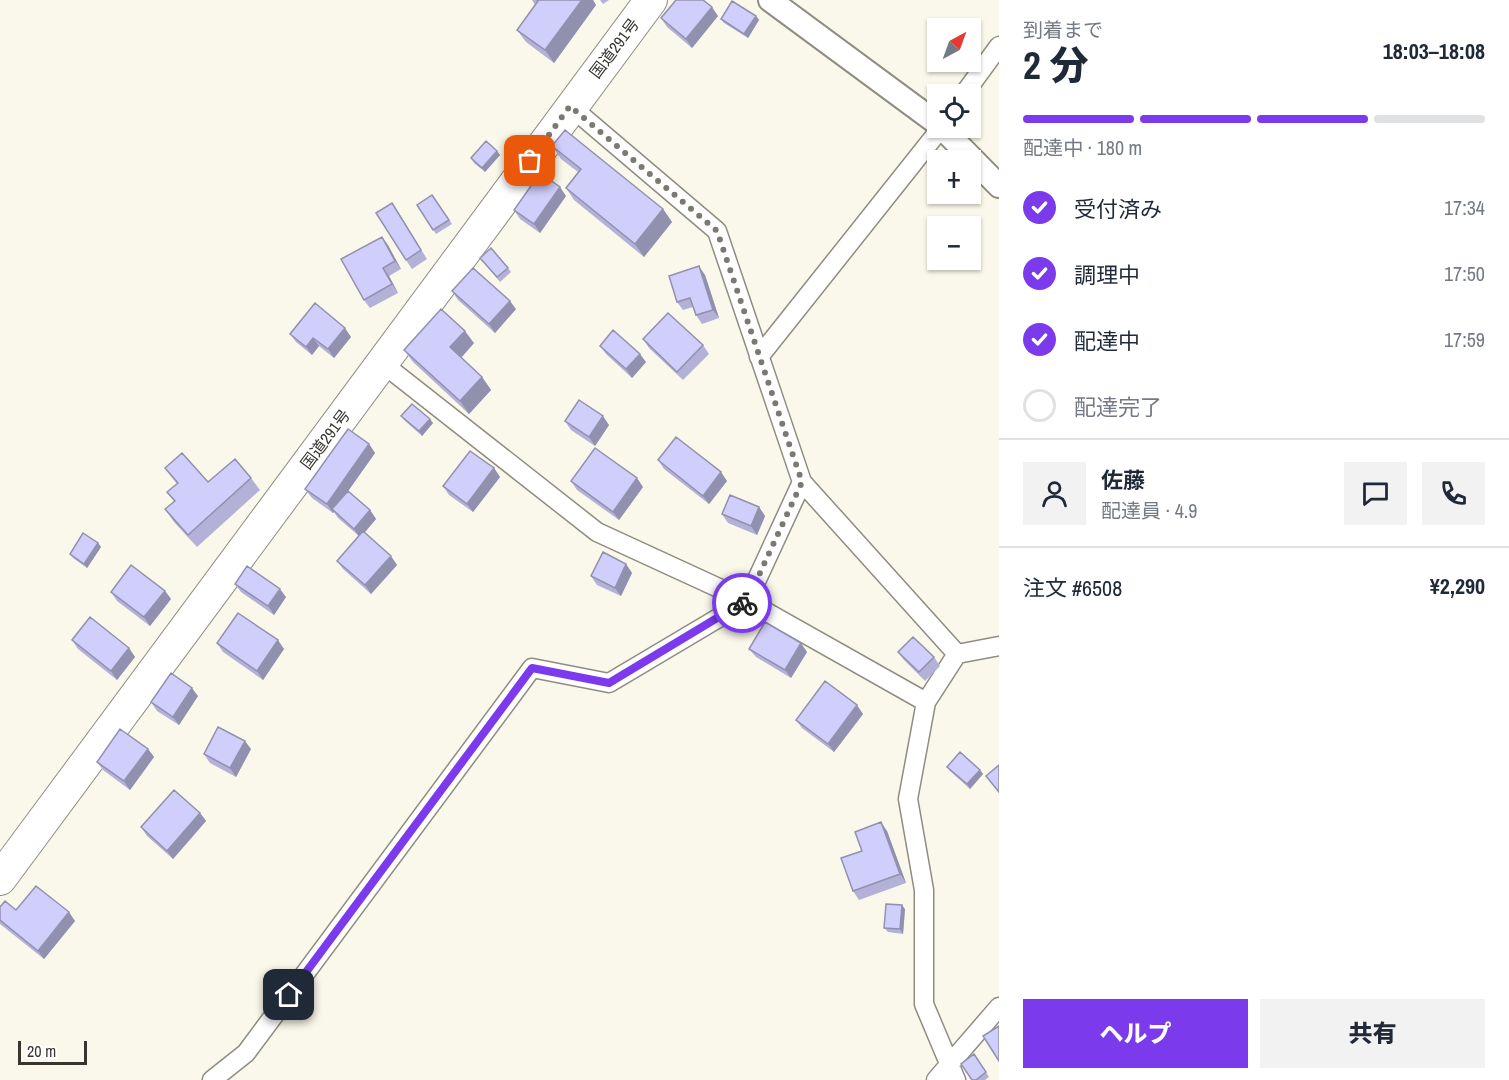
<!DOCTYPE html>
<html lang="ja">
<meta charset="utf-8">
<style>
body{margin:0;font-family:"Archivo Narrow","Noto Sans JP",sans-serif;background:#f2f2f3;color:#1f2937;height:100vh;display:flex;flex-direction:column;font-size:22px;white-space:nowrap}
*{box-sizing:border-box;margin:0}
p{font-size:20px;color:#747a83}
.icon{flex:none;width:33px;height:33px;fill:none;stroke:currentColor;stroke-width:2;stroke-linecap:round;stroke-linejoin:round}
.map{position:relative;flex:1;overflow:hidden}
.drawer{display:flex;flex-direction:column;background:#fff;width:510px}
.drawer>*{flex:none}
.needle{width:39px;rotate:41deg}
.controls{position:absolute;left:927px;top:18px;display:grid;gap:12px}
.controls a{display:grid;place-items:center;width:54px;height:54px;border-radius:0px;background:#fff;box-shadow:0 2px 4px #0004;font-size:30px}
.scale{position:absolute;left:18px;bottom:15px;width:69px;box-sizing:border-box;padding-left:6px;border:3px solid #363530;border-top:0;font-size:16px;line-height:21px;white-space:nowrap;color:#363530;-webkit-text-stroke:4px #fff;paint-order:stroke}
.pin{position:absolute;display:grid;place-items:center;width:51px;height:51px;color:#fff;margin:-26px;border-radius:12px;box-shadow:0 3px 9px #0006}
.courier{position:absolute;display:grid;place-items:center;width:60px;height:60px;margin:-30px;border:4px solid #7c3aed;border-radius:50%;background:#fff;color:#222;box-shadow:0 2px 8px #0007}
.head em{font-style:normal;font-weight:800}
.head div{display:flex;flex-direction:column-reverse}
.head{display:flex;align-items:center;justify-content:space-between;height:102px;padding:0 24px}
h1{font-size:39px;font-weight:800;line-height:45px}
.bar{display:grid;grid-template-columns:repeat(4,1fr);gap:9px 6px;align-content:center;height:72px;padding:0 24px}
.bar i{height:8px;border-radius:4px;background:#e0e1e3}
.bar .selected{background:#7c3aed}
.bar p{grid-column:span 4}
.line{display:flex;align-items:center;gap:15px;padding:0 24px;border-top:2px solid #e0e1e3}
.line div{flex:1}
.round{display:grid;place-items:center;flex:none;width:63px;height:63px;border-radius:0px;background:#f2f2f3}
ol{padding:0 24px;list-style:none}
li{display:flex;align-items:center;gap:18px;height:66px}
li p{margin-inline-start:auto}
li .icon{padding:6px;border-radius:50%;background:#7c3aed;color:#fff;stroke-width:4}
li:last-child{color:#747a83}
li i{width:33px;height:33px;border:3px solid #e0e1e3;border-radius:50%}
.cta{display:flex;gap:12px;margin-top:auto;padding:12px 24px}
.cta a{flex:1;height:69px;border-radius:0px;background:#7c3aed;color:#fff;font-size:24px;font-weight:800;line-height:69px;text-align:center}
.cta a+a{background:#f2f2f3;color:#1f2937}
main{display:flex;flex:1;min-height:0}
.map>svg:first-child{display:block}
.lines{fill:none;stroke-linecap:round;stroke-linejoin:round}
.minor-casing{stroke:#8f8d80;stroke-width:21}
.tertiary-casing{stroke:#8f8d80;stroke-width:26}
.trunk-casing{stroke:#8f8d80;stroke-width:34}
.minor{stroke:#fff;stroke-width:18}
.tertiary{stroke:#fff;stroke-width:22}
.trunk{stroke:#fff;stroke-width:32}
.wall{fill:#b3b1d7}
.shaded-wall{fill:#9290af}
.building{fill:#d0cefa;stroke:#9290af;stroke-width:1.5}
.done{stroke:#7b7971;stroke-width:6;stroke-dasharray:0 10.8}
.route{stroke:#7c3aed;stroke-width:8}
.labels{text-anchor:middle;stroke-width:6;stroke-linejoin:round;paint-order:stroke}
.street-label{font-size:16px;fill:#363530;stroke:#fff}
</style>
<main>
<div class="map">
<svg width="999" height="1080" viewBox="0 0 999 1080">
<rect width="100%" height="100%" fill="#faf8ea"/>
<g class="lines">
<defs>
<path id="minor" d="M964,94L999,46
M570,106L717,231L802,482L957,654L999,646
M759,357L941,128
M382,363L597,532L747,601L926,702
M212,1080L246,1053L532,668L609,683L747,601L802,482
M936,1080L999,1007
M956,1080L924,1004V890L908,799L926,702L957,654"/>
<path id="tertiary" d="M770,0L938,124
M942,128L999,186"/>
<path id="trunk" d="M0,879L651,0"/>
</defs>
<use href="#minor" class="minor-casing"/>
<use href="#tertiary" class="tertiary-casing"/>
<use href="#trunk" class="trunk-casing"/>
<use href="#minor" class="minor"/>
<use href="#tertiary" class="tertiary"/>
<use href="#trunk" class="trunk"/>
</g>
<path class="wall" d="M532,0H593L596,5L554,63L526,42L517,30L535,5Z
M600,0H609L603,4Z
M718,16L692,48L667,27L661,18Z
M756,16L759,20L748,38L724,23L721,19Z
M552,146L663,209L672,222L644,257L574,200L566,188L578,172L561,159Z
M497,151L500,155L485,172L474,163L471,158Z
M432,195L452,224L436,234L417,205Z
M566,196L540,233L520,219L514,210Z
M398,212L427,259L412,269L406,260Z
M382,237L401,269L389,276L398,293L370,308L364,300Z
M480,258L508,268L511,272L500,282Z
M705,275L719,318L702,324L696,315L693,307L683,310L677,302Z
M452,291L516,309L495,333L458,300Z
M290,334L351,337L334,358L319,346L312,355L296,342Z
M643,339L703,345L709,354L683,380L649,348Z
M474,343L461,358L482,377L491,390L469,414L413,362L404,350Z
M600,346L646,362L632,378L606,354Z
M401,416L433,423L422,436L404,420Z
M565,421L609,425L595,446L571,430Z
M369,444L375,453L348,491L370,510L376,519L364,533L397,565L371,594L343,569L337,561L359,536L338,518L334,512L333,513L312,498L305,489Z
M658,460L727,481L709,504L664,469Z
M165,468L208,482L251,478L260,490L197,547L174,522L165,509L174,501L167,492L177,484Z
M494,468L500,477L473,512L449,495L443,486Z
M571,481L643,487L619,520L577,490Z
M759,507L765,516L757,535L728,523L722,514Z
M98,543L101,547L87,568L73,558L70,554Z
M626,564L632,573L621,596L597,585L591,576Z
M235,584L286,597L274,615L241,592Z
M165,591L171,599L150,626L117,601L111,592Z
M72,640L129,648L135,657L117,680L78,649Z
M217,643L284,649L263,680L223,652Z
M749,649L807,652L791,678L756,657Z
M898,652L934,657L940,666L925,681L904,660Z
M198,696L179,725L157,711L151,702Z
M863,714L834,752L802,728L796,720Z
M148,749L154,757L130,790L103,770L97,762Z
M251,749L236,777L210,763L204,754Z
M947,767L980,770L983,774L970,789L950,771Z
M200,813L206,821L173,859L147,836L141,827Z
M887,831L906,883L859,900L853,891L862,851Z
M0,907L75,921L44,959L0,924Z
M905,909L903,934L888,932L884,928Z
M974,1054L989,1077L985,1080H972Z"/>
<path class="shaded-wall" d="M582,0H593L596,5L554,63L545,50Z
M712,7L718,16L692,48L686,39Z
M756,16L759,20L748,38L744,34Z
M497,151L500,155L485,172L482,168Z
M560,187L566,196L540,233L534,224Z
M663,209L672,222L644,257L635,244Z
M382,237L388,245L401,269L395,261Z
M699,266L705,275L719,318L713,310Z
M383,268L389,276L398,293L392,284Z
M510,301L516,309L495,333L489,324Z
M345,328L351,337L334,358L328,349Z
M465,331L474,343L459,360L450,347Z
M313,338L319,346L312,355L306,347Z
M640,354L646,362L632,378L626,369Z
M482,377L491,390L469,414L460,401Z
M603,416L609,425L595,446L589,437Z
M430,419L433,423L422,436L419,431Z
M369,444L375,453L334,511L332,509L334,512L333,513L327,504Z
M494,468L500,477L473,512L467,504Z
M721,472L727,481L709,504L703,496Z
M637,478L643,487L619,520L613,512Z
M759,507L765,516L757,535L751,526Z
M370,510L376,519L360,538L354,529Z
M98,543L101,547L87,568L84,564Z
M391,556L397,565L371,594L365,585Z
M626,564L632,573L621,596L615,588Z
M280,589L286,597L274,615L268,606Z
M165,591L171,599L150,626L144,617Z
M278,640L284,649L263,680L257,671Z
M801,643L807,652L791,678L785,670Z
M129,648L135,657L117,680L111,671Z
M192,688L198,696L179,725L173,717Z
M857,705L863,714L834,752L828,744Z
M245,741L251,749L236,777L230,768Z
M148,749L154,757L130,790L124,781Z
M980,770L983,774L970,789L967,784Z
M200,813L206,821L173,859L167,851Z
M881,822L887,831L906,883L900,874Z
M902,905L905,909L903,934L900,929Z
M69,912L75,921L44,959L38,951Z"/>
<path class="building" d="M537,0H582L545,50L517,30L538,1Z
M676,0H703L712,7L686,39L661,18Z
M732,1L756,16L744,34L721,19Z
M565,130L663,209L635,244L566,188L581,169L552,146Z
M486,141L497,151L482,168L471,158Z
M540,173L560,187L534,224L514,210Z
M432,195L449,220L433,230L417,205Z
M392,203L421,250L406,260L376,213Z
M382,237L395,261L383,268L392,284L364,300L341,259Z
M491,248L508,268L497,277L480,258Z
M699,266L713,310L696,315L690,298L677,302L669,276Z
M473,268L510,301L489,324L452,291Z
M315,303L345,328L328,349L313,338L306,347L290,334Z
M441,309L465,331L450,347L482,377L460,401L404,350Z
M668,313L703,345L677,372L643,339Z
M613,330L640,354L626,369L600,346Z
M579,400L603,416L589,437L565,421Z
M412,404L430,419L419,431L401,416Z
M348,429L369,444L327,504L305,489Z
M676,437L721,472L703,496L658,460Z
M595,448L637,478L613,512L571,481Z
M470,451L494,468L467,504L443,486Z
M182,453L208,482L235,459L251,478L188,535L165,509L175,501L167,492L178,483L165,468Z
M348,491L370,510L354,529L332,509Z
M730,495L759,507L751,526L722,514Z
M363,531L391,556L365,585L337,561Z
M83,533L98,543L84,564L70,554Z
M603,552L626,564L615,588L591,576Z
M131,565L165,591L144,617L111,592Z
M247,566L280,589L268,606L235,584Z
M238,613L278,640L257,671L217,643Z
M90,617L129,648L111,671L72,640Z
M765,622L801,643L785,670L749,649Z
M913,637L934,657L919,672L898,652Z
M171,673L192,688L173,717L151,702Z
M825,681L857,705L828,744L796,720Z
M218,727L245,741L230,768L204,754Z
M120,729L148,749L124,781L97,762Z
M960,752L980,770L967,784L947,767Z
M999,765V792L986,776Z
M174,790L200,813L167,851L141,827Z
M881,822L900,874L853,891L841,858L862,851L855,832Z
M36,886L69,912L38,951L0,920V907L5,901L16,910Z
M886,904L902,905L900,929L884,928Z
M999,1026V1061L983,1036Z
M974,1054L986,1072L976,1080H972L961,1064Z"/>
<g class="lines">
<path class="done" d="M530,161L570,106L717,231L802,482L747,601L742,603"/>
<path class="route" d="M289,995L532,668L609,683L742,603"/>
</g>
<g class="labels">
<g class="street-label">
<text transform="translate(614 48) rotate(-53)" y="6">国道291号</text>
<text transform="translate(325 439) rotate(-53)" y="6">国道291号</text>
</g>
</g>
</svg>
<div class="controls">
<a><svg class="needle" viewBox="-14 -14 28 28"><path d="M0-13l5 13h-10z" fill="#e53935"/><path d="M0 13l5-13h-10z" fill="#747a83"/></svg></a>
<a><svg class="icon" aria-label="locate" viewBox="0 0 24 24"><circle cx="12" cy="12" r="6"/><path d="M12 2v4M12 18v4M2 12h4M18 12h4"/></svg></a>
<a>+</a>
<a>−</a>
</div>
<div class="scale">20 m</div>
<div class="pin" style="left:530px;top:161px;background:#ea580c"><svg class="icon" aria-label="bag" viewBox="0 0 24 24"><path d="M5 8h14l-1 12H6zM9 8a3 3 0 0 1 6 0"/></svg></div>
<div class="pin" style="left:289px;top:995px;background:#1f2937"><svg class="icon" aria-label="home" viewBox="0 0 24 24"><path d="M3 11l9-7 9 7M6 9v11h12V9"/></svg></div>
<div class="courier" style="left:742px;top:603px"><svg class="icon" aria-label="bike" viewBox="0 0 24 24"><circle cx="6" cy="16" r="4"/><circle cx="18" cy="16" r="4"/><path d="M6 16l4-8h5l3 8M10 8l3 8H6M13 5h3"/></svg></div>
</div>
<section class="drawer">
<div class="head"><div><h1>2 分</h1><p>到着まで</p></div><em>18:03–18:08</em></div>
<div class="bar"><i class="selected"></i><i class="selected"></i><i class="selected"></i><i></i><p>配達中 · 180 m</p></div>
<ol>
<li><svg class="icon" aria-label="check" viewBox="0 0 24 24"><path d="M5 12l5 5 9-10"/></svg>受付済み<p>17:34</p></li>
<li><svg class="icon" aria-label="check" viewBox="0 0 24 24"><path d="M5 12l5 5 9-10"/></svg>調理中<p>17:50</p></li>
<li><svg class="icon" aria-label="check" viewBox="0 0 24 24"><path d="M5 12l5 5 9-10"/></svg>配達中<p>17:59</p></li>
<li><i></i>配達完了</li>
</ol>
<div class="line" style="height:108px"><a class="round"><svg class="icon" aria-label="person" viewBox="0 0 24 24"><circle cx="12" cy="8" r="4"/><path d="M4 21q1-7 8-7t8 7"/></svg></a><div><b>佐藤</b><p>配達員 · 4.9</p></div><a class="round"><svg class="icon" aria-label="chat" viewBox="0 0 24 24"><path d="M4 5h16v11H9l-5 4z"/></svg></a><a class="round"><svg class="icon" aria-label="phone" viewBox="0 0 24 24"><path d="M5 4h4l2 5-3 2q2 4 5 5l2-3 5 2v4C11 20 4 13 5 4z"/></svg></a></div>
<div class="line" style="height:78px"><div>注文 #6508</div><b>¥2,290</b></div>
<div class="cta"><a>ヘルプ</a><a>共有</a></div>
</section>
</main>
